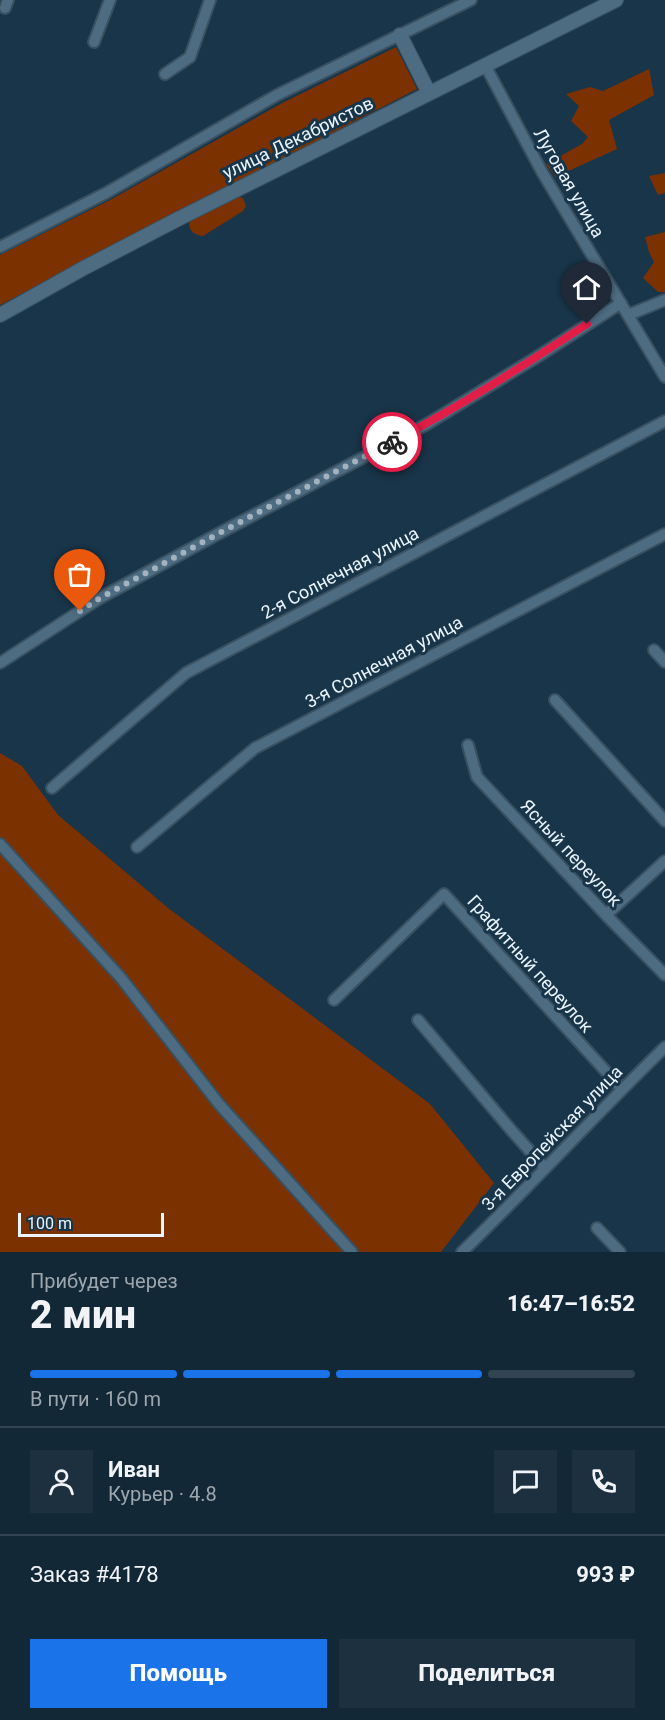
<!DOCTYPE html>
<html lang="ru">
<meta charset="utf-8">
<style>
body{margin:0;font-family:Roboto,sans-serif;background:#1c303f;color:#f1f3f6;height:100vh;display:flex;flex-direction:column;font-size:22px;white-space:nowrap}
*{box-sizing:border-box;margin:0}
p{font-size:20px;color:#9da6ad}
.icon{flex:none;width:33px;height:33px;fill:none;stroke:currentColor;stroke-width:2;stroke-linecap:round;stroke-linejoin:round}
.map{position:relative;height:1252px;overflow:hidden}
.panel{display:flex;flex-direction:column;background:#132837;flex:1}
.panel>*{flex:none}
.scale{position:absolute;left:18px;bottom:15px;width:146px;box-sizing:border-box;padding-left:6px;border:3px solid #ebf5fd;border-top:0;font-size:16px;line-height:21px;white-space:nowrap;color:#ebf5fd;-webkit-text-stroke:4px #193549;paint-order:stroke}
.pin{position:absolute;display:grid;place-items:center;width:51px;height:51px;color:#fff;margin:-62px -26px;border-radius:50% 50% 50% 0;rotate:-45deg;box-shadow:0 0 6px #0007}
.pin .icon{rotate:45deg}
.courier{position:absolute;display:grid;place-items:center;width:60px;height:60px;margin:-30px;border:4px solid #e11d48;border-radius:50%;background:#fff;color:#222;box-shadow:0 2px 8px #0007}
.summary em{font-style:normal;font-weight:800}
.summary div{display:flex;flex-direction:column-reverse}
.summary{display:flex;align-items:center;justify-content:space-between;height:102px;padding:0 30px}
h1{font-size:39px;font-weight:800;line-height:45px}
.bar{display:grid;grid-template-columns:repeat(4,1fr);gap:9px 6px;align-content:center;height:72px;padding:0 30px}
.bar i{height:8px;border-radius:4px;background:#324452}
.bar .current{background:#1a73e8}
.bar p{grid-column:span 4}
.line{display:flex;align-items:center;gap:15px;padding:0 30px;border-top:2px solid #324452}
.line div{flex:1}
.round{display:grid;place-items:center;flex:none;width:63px;height:63px;border-radius:0px;background:#1c303f}
.cta{display:flex;gap:12px;margin-top:auto;padding:12px 30px}
.cta a{flex:1;height:69px;border-radius:0px;background:#1a73e8;color:#fff;font-size:24px;font-weight:800;line-height:69px;text-align:center}
.cta a+a{background:#1c303f;color:#f1f3f6}
.map>svg:first-child{display:block}
.green{fill:#7c3100}
.lines{fill:none;stroke-linecap:round;stroke-linejoin:round}
.minor-casing{stroke:#395060;stroke-width:14}
.tertiary-casing{stroke:#395060;stroke-width:16}
.minor{stroke:#4d6b81;stroke-width:10}
.tertiary{stroke:#4d6b81;stroke-width:14}
.done{stroke:#a2b2be;stroke-width:6;stroke-dasharray:0 10.8}
.route{stroke:#e11d48;stroke-width:8}
.labels{text-anchor:middle;stroke-width:6;stroke-linejoin:round;paint-order:stroke}
.street-label{font-size:18px;fill:#ebf5fd;stroke:#193549}
</style>
<div class="map">
<svg width="665" height="1252" viewBox="0 0 665 1252">
<rect width="100%" height="100%" fill="#193549"/>
<path class="green" d="M396,47L417,89L0,305V255L110,200L282,103Z
M649,69L654,95L609,120L617,149L555,177L546,164L582,144L588,137L571,121L579,106L566,94L590,87L603,91Z
M665,173V193L658,195L649,176Z
M235,196L243,198L246,206L243,211L203,236C193,235 187,229 190,219Z
M665,232V292H658L643,278L654,262L649,252L645,237Z
M0,753L22,766L58,815L168,908L430,1104L494,1183L441,1252H0Z"/>
<g class="lines">
<defs>
<path id="minor" d="M5,8L8,0
M94,42L110,0
M485,65L542,172L665,377
M165,74L190,57L210,0
M0,247L106,193L277,95L471,0
M628,315L665,300
M654,650L665,662
M0,663L100,598L227,529L427,424L537,357L621,303
M555,700L665,821
M468,745L477,777L606,915L665,975
M52,788L186,673L665,421
M0,844L121,978L219,1104L352,1252
M137,847L255,748L665,534
M606,915L665,861
M334,1000L444,894L622,1089
M418,1020L512,1131L545,1168
M597,1228L620,1252
M462,1252C531,1185 596,1114 665,1047"/>
<path id="tertiary" d="M400,35L429,93
M0,315L82,269L178,219L616,0"/>
</defs>
<use href="#minor" class="minor-casing"/>
<use href="#tertiary" class="tertiary-casing"/>
<use href="#minor" class="minor"/>
<use href="#tertiary" class="tertiary"/>
</g>
<g class="lines">
<path class="done" d="M80,611L100,598L227,529L392,442"/>
<path class="route" d="M392,442C459,407 523,366 587,324"/>
</g>
<g class="labels">
<g class="street-label">
<text transform="translate(298 138) rotate(-26)" y="6">улица Декабристов</text>
<text transform="translate(569 183) rotate(60)" y="6">Луговая улица</text>
<text transform="translate(340 573) rotate(-28)" y="6">2-я Солнечная улица</text>
<text transform="translate(384 662) rotate(-28)" y="6">3-я Солнечная улица</text>
<text transform="translate(571 853) rotate(47)" y="6">Ясный переулок</text>
<text transform="translate(530 964) rotate(48)" y="6">Графитный переулок</text>
<text transform="translate(552 1138) rotate(-46)" y="6">3-я Европейская улица</text>
</g>
</g>
</svg>
<div class="scale">100 m</div>
<div class="pin" style="left:80px;top:611px;background:#ea580c"><svg class="icon" aria-label="bag" viewBox="0 0 24 24"><path d="M5 8h14l-1 12H6zM9 8a3 3 0 0 1 6 0"/></svg></div>
<div class="pin" style="left:587px;top:324px;background:#1f2937"><svg class="icon" aria-label="home" viewBox="0 0 24 24"><path d="M3 11l9-7 9 7M6 9v11h12V9"/></svg></div>
<div class="courier" style="left:392px;top:442px"><svg class="icon" aria-label="bike" viewBox="0 0 24 24"><circle cx="6" cy="16" r="4"/><circle cx="18" cy="16" r="4"/><path d="M6 16l4-8h5l3 8M10 8l3 8H6M13 5h3"/></svg></div>
</div>
<section class="panel">
<div class="summary"><div><h1>2 мин</h1><p>Прибудет через</p></div><em>16:47–16:52</em></div>
<div class="bar"><i class="current"></i><i class="current"></i><i class="current"></i><i></i><p>В пути · 160 m</p></div>
<div class="line" style="height:108px"><a class="round"><svg class="icon" aria-label="person" viewBox="0 0 24 24"><circle cx="12" cy="8" r="4"/><path d="M4 21q1-7 8-7t8 7"/></svg></a><div><b>Иван</b><p>Курьер · 4.8</p></div><a class="round"><svg class="icon" aria-label="chat" viewBox="0 0 24 24"><path d="M4 5h16v11H9l-5 4z"/></svg></a><a class="round"><svg class="icon" aria-label="phone" viewBox="0 0 24 24"><path d="M5 4h4l2 5-3 2q2 4 5 5l2-3 5 2v4C11 20 4 13 5 4z"/></svg></a></div>
<div class="line" style="height:78px"><div>Заказ #4178</div><b>993 ₽</b></div>
<div class="cta"><a>Помощь</a><a>Поделиться</a></div>
</section>
